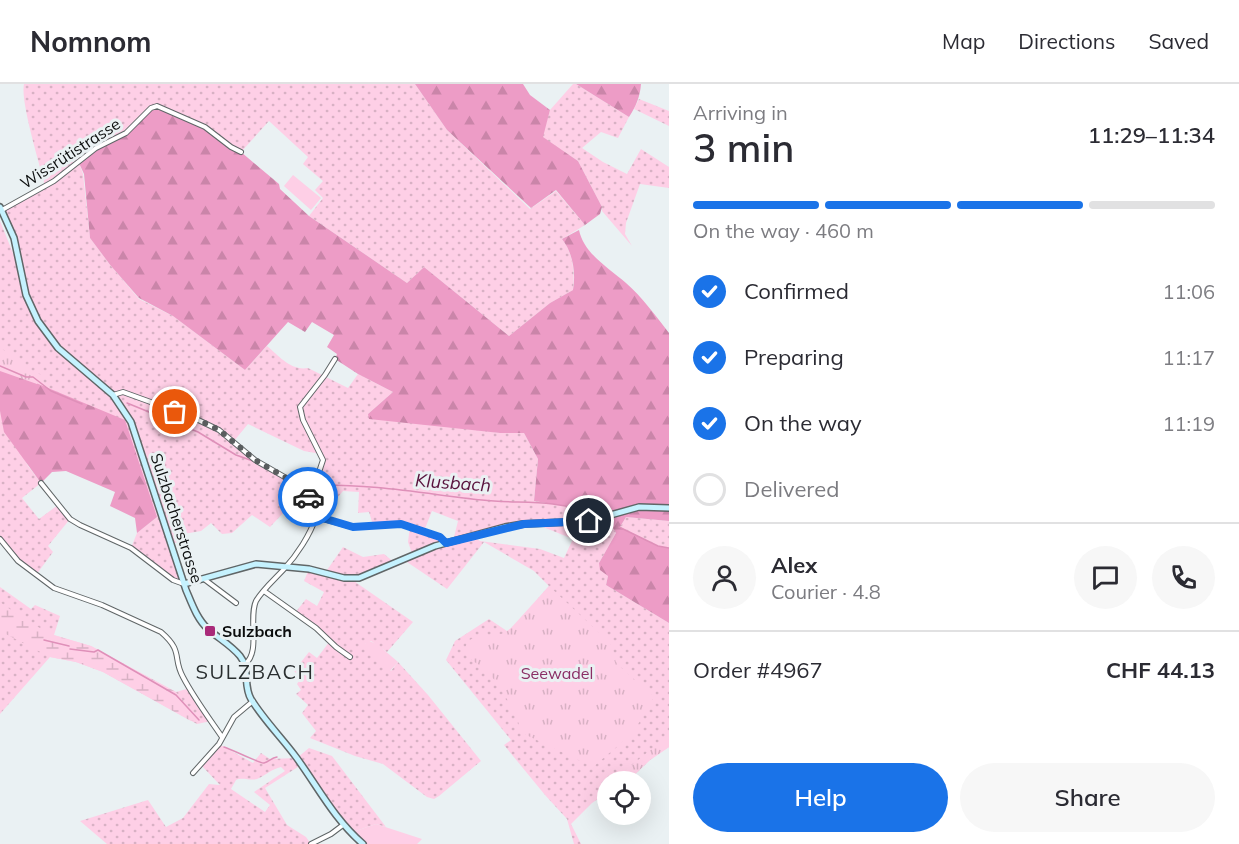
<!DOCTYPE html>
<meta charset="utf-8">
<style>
body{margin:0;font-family:Mulish,sans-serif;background:#f7f7f7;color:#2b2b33;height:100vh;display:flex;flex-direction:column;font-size:22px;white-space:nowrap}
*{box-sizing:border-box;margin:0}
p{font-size:20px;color:#7c7c81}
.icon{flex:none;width:33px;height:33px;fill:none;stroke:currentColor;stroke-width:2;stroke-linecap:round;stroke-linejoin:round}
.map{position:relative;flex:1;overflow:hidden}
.sheet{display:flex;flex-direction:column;background:#fff;width:570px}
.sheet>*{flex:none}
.controls{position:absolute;left:597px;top:687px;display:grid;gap:12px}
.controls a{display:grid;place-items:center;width:54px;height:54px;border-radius:50%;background:#fff;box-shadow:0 6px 24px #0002;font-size:30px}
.pin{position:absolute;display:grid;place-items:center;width:51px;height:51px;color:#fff;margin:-26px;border:3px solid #fff;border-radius:50%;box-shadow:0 2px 6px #0007}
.courier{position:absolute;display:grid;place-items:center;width:60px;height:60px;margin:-30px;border:4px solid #1a73e8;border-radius:50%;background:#fff;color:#222;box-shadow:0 2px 8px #0007}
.summary em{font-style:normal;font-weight:600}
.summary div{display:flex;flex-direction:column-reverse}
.summary{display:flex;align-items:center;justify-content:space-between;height:102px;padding:0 24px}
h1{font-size:39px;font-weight:600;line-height:45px}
.bar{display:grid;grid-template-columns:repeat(4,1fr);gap:9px 6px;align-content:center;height:72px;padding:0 24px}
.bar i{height:8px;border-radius:4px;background:#e1e1e2}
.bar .on{background:#1a73e8}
.bar p{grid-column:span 4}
.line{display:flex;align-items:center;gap:15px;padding:0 24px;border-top:2px solid #e1e1e2}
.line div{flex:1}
.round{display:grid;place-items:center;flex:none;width:63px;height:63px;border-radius:32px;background:#f7f7f7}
ol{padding:0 24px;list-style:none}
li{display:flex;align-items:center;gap:18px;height:66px}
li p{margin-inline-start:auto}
li .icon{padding:6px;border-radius:50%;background:#1a73e8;color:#fff;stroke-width:4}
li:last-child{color:#7c7c81}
li i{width:33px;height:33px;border:3px solid #e1e1e2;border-radius:50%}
.primary-button{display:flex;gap:12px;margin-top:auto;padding:12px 24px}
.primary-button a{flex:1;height:69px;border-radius:36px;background:#1a73e8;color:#fff;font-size:24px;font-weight:600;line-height:69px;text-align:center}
.primary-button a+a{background:#f7f7f7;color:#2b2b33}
header{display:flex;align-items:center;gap:36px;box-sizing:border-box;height:84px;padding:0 30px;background:#fff;border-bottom:2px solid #e1e1e2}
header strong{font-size:28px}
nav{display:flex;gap:33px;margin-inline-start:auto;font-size:21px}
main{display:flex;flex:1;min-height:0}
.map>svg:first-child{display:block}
.grass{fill:url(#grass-dots);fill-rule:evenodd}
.forest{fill:url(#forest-firs)}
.wetland{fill:url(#wetland-marsh)}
.park{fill:url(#park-tufts)}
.garden{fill:#fecfe6}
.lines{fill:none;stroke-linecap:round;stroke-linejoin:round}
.stream{stroke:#df90b9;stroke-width:1.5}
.street-casing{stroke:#606667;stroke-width:6}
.secondary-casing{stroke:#606667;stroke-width:8}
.street{stroke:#fff;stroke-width:4}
.secondary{stroke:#c5f2fe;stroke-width:5}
.done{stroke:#595d5e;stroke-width:6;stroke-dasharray:0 10.8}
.route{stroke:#1a73e8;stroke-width:8}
.poi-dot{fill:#a92a79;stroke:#eaf1f3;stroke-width:2}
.labels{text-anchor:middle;stroke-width:6;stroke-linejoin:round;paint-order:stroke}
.street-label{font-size:16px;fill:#0b0d0d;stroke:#eaf1f3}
.poi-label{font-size:16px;font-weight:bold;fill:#0b0d0d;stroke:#eaf1f3;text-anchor:start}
.park-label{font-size:16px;fill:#8a2e65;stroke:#eaf1f3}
.water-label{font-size:18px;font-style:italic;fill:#58123d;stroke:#eaf1f3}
.quarter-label{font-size:20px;letter-spacing:1.5px;fill:#292e2f;stroke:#eaf1f3}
</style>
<header>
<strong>Nomnom</strong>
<nav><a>Map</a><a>Directions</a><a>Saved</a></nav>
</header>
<main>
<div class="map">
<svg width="669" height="760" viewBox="0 0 669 760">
<defs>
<pattern id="grass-dots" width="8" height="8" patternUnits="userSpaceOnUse" patternTransform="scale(1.5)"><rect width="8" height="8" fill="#fecfe6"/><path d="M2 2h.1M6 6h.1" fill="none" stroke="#d8b1c4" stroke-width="1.8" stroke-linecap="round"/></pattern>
<pattern id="forest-firs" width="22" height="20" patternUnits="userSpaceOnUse" patternTransform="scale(1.5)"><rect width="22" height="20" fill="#ed9cc6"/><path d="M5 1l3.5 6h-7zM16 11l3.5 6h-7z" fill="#ca85a9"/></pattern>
<pattern id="wetland-marsh" width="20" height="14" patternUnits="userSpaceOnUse" patternTransform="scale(1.5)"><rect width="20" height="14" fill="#fecfe6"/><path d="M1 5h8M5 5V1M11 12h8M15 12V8" fill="none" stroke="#d8b1c4"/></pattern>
<pattern id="park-tufts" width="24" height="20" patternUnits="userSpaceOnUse" patternTransform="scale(1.5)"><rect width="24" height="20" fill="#fecfe6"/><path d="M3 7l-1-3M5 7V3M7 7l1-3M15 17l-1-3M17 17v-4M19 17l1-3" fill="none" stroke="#d8b1c4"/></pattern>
</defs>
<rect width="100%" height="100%" fill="#eaf1f3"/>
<path class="grass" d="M24,0H415L447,46L530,125L556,107L585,141L562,155C573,169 575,188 573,206L550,219L509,252L424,183L407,199L309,132L323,114L315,106L323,97L303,80L308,73L269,37L241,68L134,42L79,79L83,90L90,154L111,182L139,215L173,232L245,286L267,262C279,272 291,287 308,284L348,304L358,290L393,308L368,330L500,349H524L538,375L534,417L555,420L586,417L601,425L616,449L599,479L608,492L606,501L669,539V663L650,676L628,697L608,698L607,709L592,719L571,740L581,760H574L567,735L545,711L504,661L511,656L446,576L455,557L489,535L507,547L511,544L549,502L534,487L484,458L447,505L404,476L413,472L408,458L410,442L373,441L369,428L358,429L359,408L343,407L333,419L327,437L316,433L314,438H308L287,425L270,443L252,431L232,449L222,450L211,439L201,447L178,451L179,458L171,460L184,500L173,496L131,464L137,449L157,433L0,264V137L19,184L17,167L2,126L45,102C40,81 20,17 24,0ZM248,340L304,367L321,370L322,383L309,415L288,395L255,376L234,357ZM432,427L458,437L453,457L446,459L440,453L424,447ZM533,439L573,455L564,474L540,465L480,457L472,452Z
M573,0H576L629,33L618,54L601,48L582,64L603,78L627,90L641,65L669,83V104L640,100L626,139L625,150L632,162L602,127V123L578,77L542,53L550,26Z
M639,15L669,27V42L634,25Z
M0,327L28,382L41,399L22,414L39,435L58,421L70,435L48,462L53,468L36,491L18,477L0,455Z
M626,433L669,437V464L658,462L620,443Z
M343,463L363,473L384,470L395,479L351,495L413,538L387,568L371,557L365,560L391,587L398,578L428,611L481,677L439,712L434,715L427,713L383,680L355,672L310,654L316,647L302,629L308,621L296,610L301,606L297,600L301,594L294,587L309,568L317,574L330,557L295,529L306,515L317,522L324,508L304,497L309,485L325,489Z
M0,503L31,525L35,521L60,532L54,551L91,562L176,608L190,604L211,637L197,640L103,588L76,578L50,573L0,630Z
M219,660L253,679L261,669L270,675L297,674L309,664L332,672L386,743L376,740L350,749L301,681L265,704L287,741L306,753L311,760H107L80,737L148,716L166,743L183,734L209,700L220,701L201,681ZM281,683L285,687L254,708L270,721L265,728L231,705L236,696C243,693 250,697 257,695C266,691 272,685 281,683Z"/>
<path class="forest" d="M415,0H523L530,11L550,26L543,53L578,77L602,123L600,130L585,141L556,106L531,124L447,46Z
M576,0H641C640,13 636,22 629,33Z
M158,22L205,43L231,63L241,68L279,100L280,105L309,132L407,199L424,183L509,252L550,219L573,206C576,189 573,169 562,155L579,146C584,170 609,184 626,199C642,213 656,232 669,249V437L626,433L620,443L658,462L669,464V539L606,501L608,492L600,486L599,479L616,449L601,425L586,417L577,424L534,417L538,375L524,349H500L369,335L368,330L393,308L358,290L335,275L337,270L327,263L334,251L312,238L305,248L288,238L245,286L173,232L139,214L111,182L90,154L84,90L79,79L96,65L123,51L146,28Z
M0,284L125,336L157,433L137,449L135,434L110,422L115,408L66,387L52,388L41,399L4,348L0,327Z"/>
<path class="wetland" d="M0,518L25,536L53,551L91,562L176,608L202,639L189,636L103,588L76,578L50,573L0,547Z"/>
<path class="park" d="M0,263L28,286L42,291L37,300L0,287Z
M549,502L608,557L612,562L616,579L654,613L633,649L593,683L520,648C522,636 496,596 487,587C480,580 470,577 465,570C464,544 493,556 506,548C519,540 538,514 549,502Z
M669,655V663L650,676L628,697H612L654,663Z"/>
<path class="garden" d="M293,91L321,114L311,126L284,102Z
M369,557L377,560L398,578L390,587L362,562Z
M376,740L422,755L417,760H363L350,749Z"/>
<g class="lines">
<path class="stream" d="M0,282L26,293H33L51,307L82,320
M127,319L198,348L236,371L253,377
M317,401C372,400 427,410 482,416C518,420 553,415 587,428
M619,443L658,462L669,464
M44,556L69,562
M70,565L94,568L98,566L176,611L199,636
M224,663C231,665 261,680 264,679C269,678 271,674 277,673"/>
<defs>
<path id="street" d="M2,126L54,97L96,64L126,49L151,24L157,22L205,43L231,63L241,68
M113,311L123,308L192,333L219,346L255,376L288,395L304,408L310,415L316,433L353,443L401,440L440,453L446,459
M41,399L70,435L80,441L131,464L173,496L184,500
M310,415L323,376L303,336L300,323L325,291L335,275
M0,455L18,477L54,504L102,521L161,548C184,568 172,573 183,593C194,614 209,634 222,653
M204,495L236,519
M264,507L316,544L336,563L350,573
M245,580C261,568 248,534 256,517C263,505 275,495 284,485C297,471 310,451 316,433
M193,689L219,660L234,633L253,617
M311,760L331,750L343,741"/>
<path id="secondary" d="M0,123L14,154L26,211L38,237L58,264L113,311L131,338L186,506C192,520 197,535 208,545C218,554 231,561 240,572C250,584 243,602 251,615C263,635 282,654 296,673C318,703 334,735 363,760
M184,500L256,480L309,485L344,494H359L435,462L505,443L523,440L589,437L639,423L669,424"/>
</defs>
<use href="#street" class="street-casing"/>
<use href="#secondary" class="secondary-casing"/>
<use href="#street" class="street"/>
<use href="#secondary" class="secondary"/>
</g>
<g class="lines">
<path class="done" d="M175,328L192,333L219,346L255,376L288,395L308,413"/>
<path class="route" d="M308,413L316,432L353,443L401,440L440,453L446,459L524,440L589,437"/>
</g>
<rect class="poi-dot" x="204" y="541" width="12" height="12" rx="3"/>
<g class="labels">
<g class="street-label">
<text transform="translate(70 69) rotate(-33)" y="6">Wissrütistrasse</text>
<text transform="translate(177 434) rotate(72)" y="6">Sulzbacherstrasse</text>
</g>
<g class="poi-label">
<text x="222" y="553">Sulzbach</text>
</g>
<g class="park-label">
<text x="557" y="595">Seewadel</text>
</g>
<g class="water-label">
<text transform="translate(453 399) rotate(4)" y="6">Klusbach</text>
</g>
<g class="quarter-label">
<text x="255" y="595">SULZBACH</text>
</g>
</g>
</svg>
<div class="controls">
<a><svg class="icon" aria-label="locate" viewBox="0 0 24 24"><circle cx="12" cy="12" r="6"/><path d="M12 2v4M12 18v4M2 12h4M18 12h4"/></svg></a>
</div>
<div class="pin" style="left:175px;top:328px;background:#ea580c"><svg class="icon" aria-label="bag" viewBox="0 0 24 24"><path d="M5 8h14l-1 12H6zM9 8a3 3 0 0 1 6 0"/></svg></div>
<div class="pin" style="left:589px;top:437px;background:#1f2937"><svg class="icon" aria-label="home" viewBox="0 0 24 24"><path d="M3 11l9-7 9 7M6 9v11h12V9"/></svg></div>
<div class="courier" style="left:308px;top:413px"><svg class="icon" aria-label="car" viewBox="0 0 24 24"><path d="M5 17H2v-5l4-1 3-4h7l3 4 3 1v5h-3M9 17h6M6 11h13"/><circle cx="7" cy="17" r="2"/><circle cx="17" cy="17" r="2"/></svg></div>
</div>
<section class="sheet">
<div class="summary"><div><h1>3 min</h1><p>Arriving in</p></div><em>11:29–11:34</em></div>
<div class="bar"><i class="on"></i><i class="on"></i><i class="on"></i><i></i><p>On the way · 460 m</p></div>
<ol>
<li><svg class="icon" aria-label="check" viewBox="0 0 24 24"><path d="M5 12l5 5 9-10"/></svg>Confirmed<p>11:06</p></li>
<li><svg class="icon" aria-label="check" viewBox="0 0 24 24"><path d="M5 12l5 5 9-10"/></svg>Preparing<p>11:17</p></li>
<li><svg class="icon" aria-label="check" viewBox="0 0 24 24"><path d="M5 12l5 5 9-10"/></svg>On the way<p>11:19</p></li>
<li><i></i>Delivered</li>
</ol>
<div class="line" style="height:108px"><a class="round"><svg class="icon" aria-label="person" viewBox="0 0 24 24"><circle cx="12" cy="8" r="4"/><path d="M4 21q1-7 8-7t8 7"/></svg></a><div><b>Alex</b><p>Courier · 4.8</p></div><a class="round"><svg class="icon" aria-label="chat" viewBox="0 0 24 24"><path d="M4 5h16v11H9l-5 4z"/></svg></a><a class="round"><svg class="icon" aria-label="phone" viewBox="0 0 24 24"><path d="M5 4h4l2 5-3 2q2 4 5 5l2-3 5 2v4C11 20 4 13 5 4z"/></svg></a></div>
<div class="line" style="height:78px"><div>Order #4967</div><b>CHF 44.13</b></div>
<div class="primary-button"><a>Help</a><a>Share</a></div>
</section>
</main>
